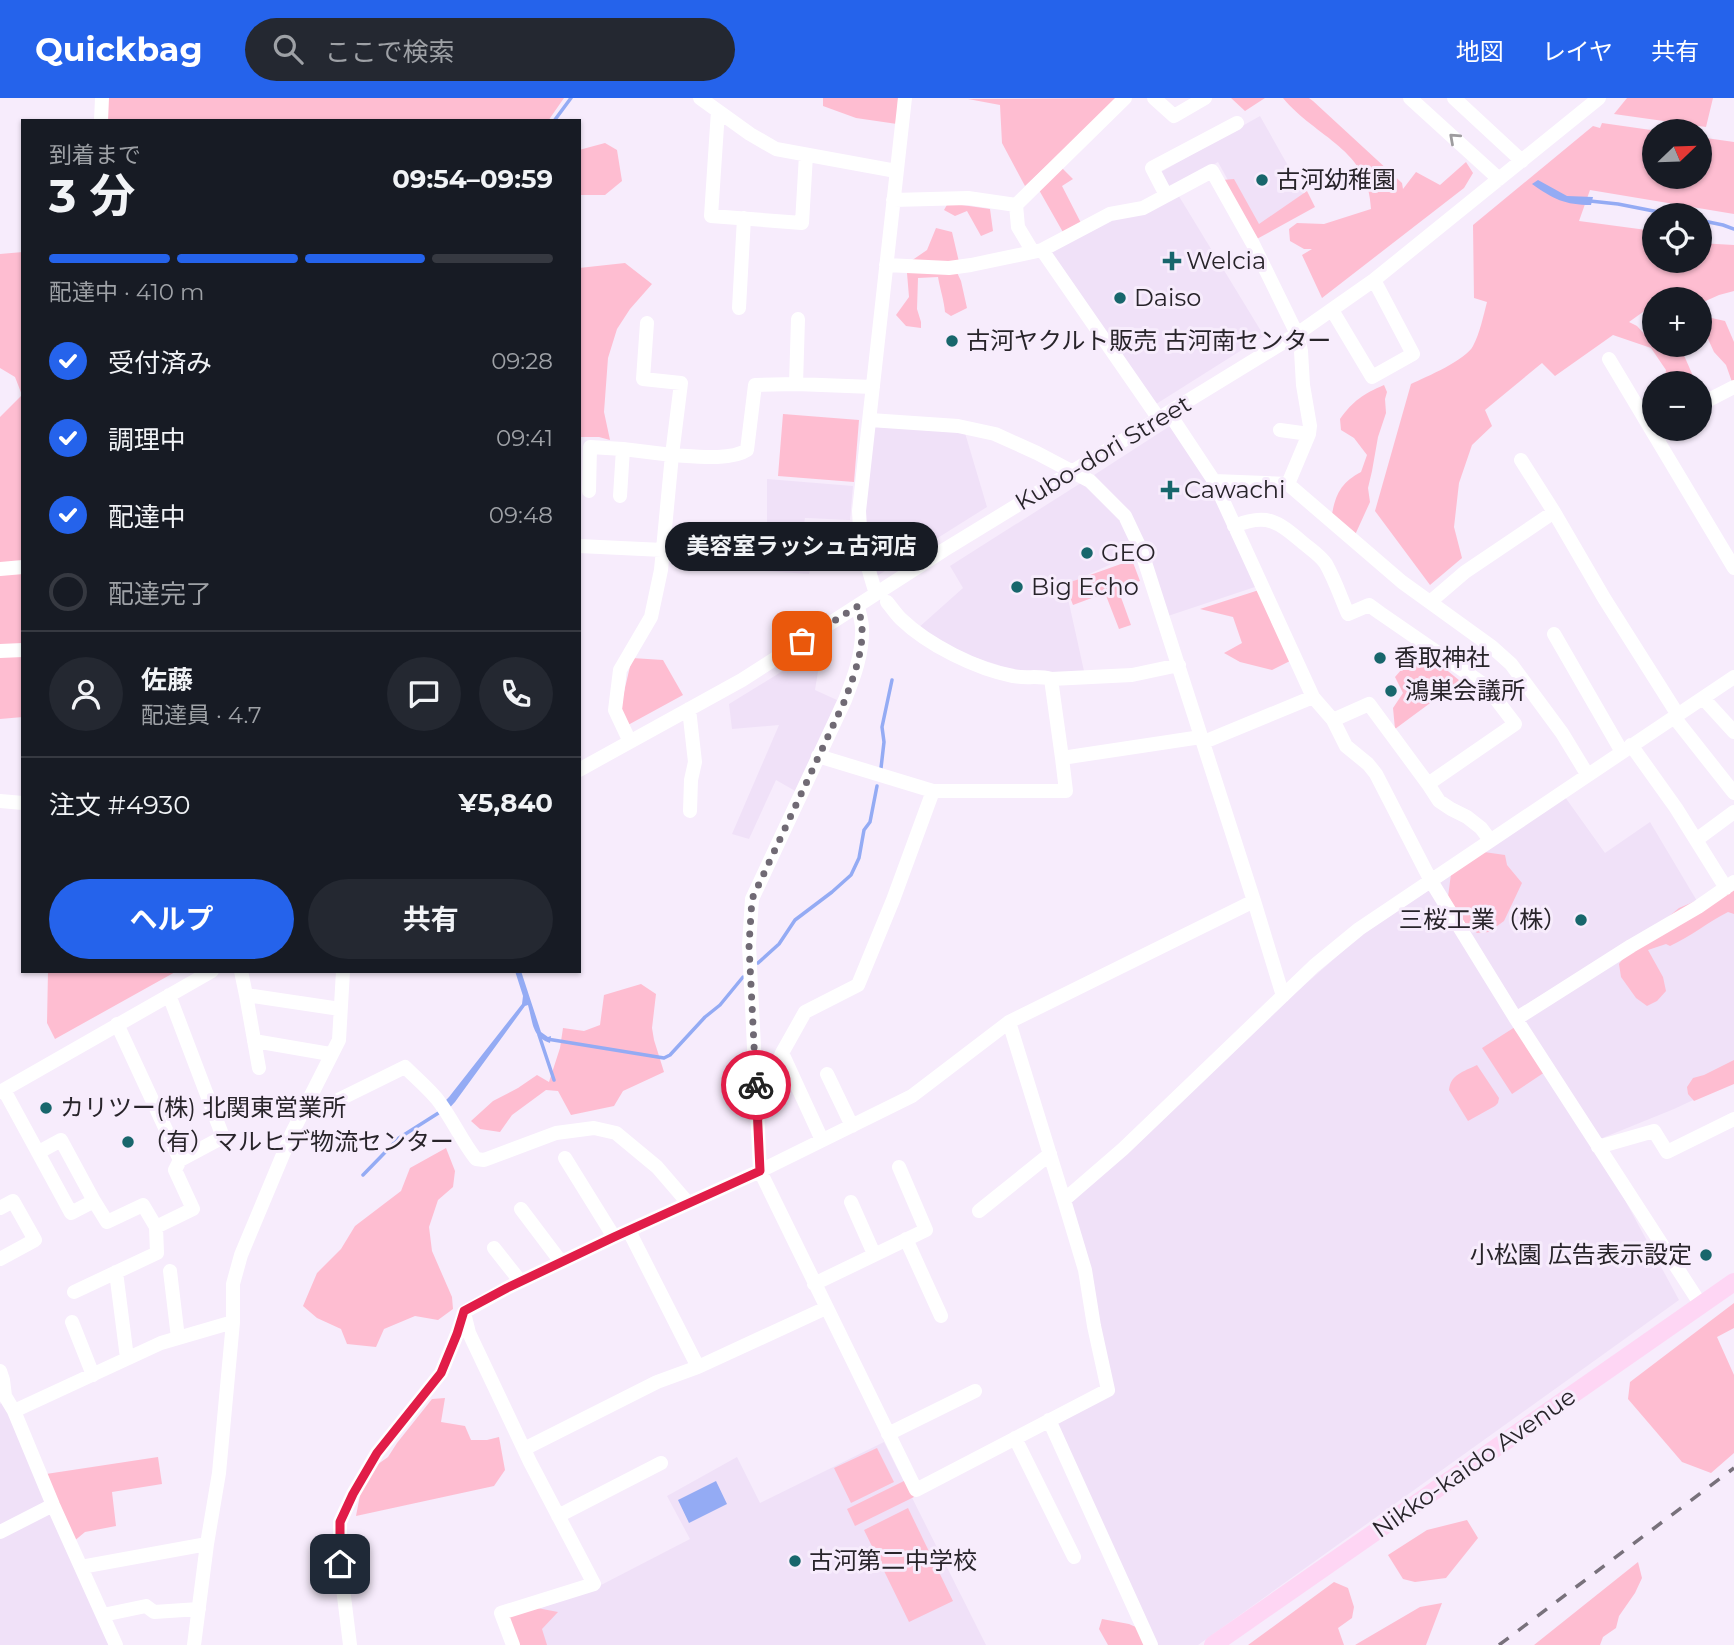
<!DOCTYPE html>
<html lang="ja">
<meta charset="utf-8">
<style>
body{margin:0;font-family:Montserrat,"Noto Sans JP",sans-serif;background:#242831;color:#f1f3f6;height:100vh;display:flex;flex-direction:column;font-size:26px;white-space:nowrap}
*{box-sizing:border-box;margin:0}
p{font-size:23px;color:#9ea1a6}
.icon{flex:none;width:38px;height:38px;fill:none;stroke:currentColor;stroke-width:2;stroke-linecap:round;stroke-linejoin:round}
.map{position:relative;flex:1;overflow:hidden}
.panel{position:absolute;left:21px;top:21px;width:560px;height:854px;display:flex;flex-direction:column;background:#171b24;border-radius:0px;box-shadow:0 2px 5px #0004}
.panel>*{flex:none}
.needle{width:46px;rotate:67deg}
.tools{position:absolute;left:1642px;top:21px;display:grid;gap:14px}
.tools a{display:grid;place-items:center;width:70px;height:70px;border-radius:50%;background:#171b24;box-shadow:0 2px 5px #0004;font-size:35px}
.pin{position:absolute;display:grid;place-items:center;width:60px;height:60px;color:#fff;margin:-30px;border-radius:14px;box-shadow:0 4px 10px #0006}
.courier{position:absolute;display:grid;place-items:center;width:70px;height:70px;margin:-35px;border:5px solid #e11d48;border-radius:50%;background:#fff;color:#222;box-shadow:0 2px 9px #0007}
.bubble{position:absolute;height:49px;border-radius:24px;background:#171b24;box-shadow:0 2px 5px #0004;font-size:23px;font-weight:700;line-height:49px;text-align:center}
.head em{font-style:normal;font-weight:700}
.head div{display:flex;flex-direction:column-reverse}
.head{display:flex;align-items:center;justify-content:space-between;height:119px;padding:0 28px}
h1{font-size:46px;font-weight:700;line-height:52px}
.bar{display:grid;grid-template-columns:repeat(4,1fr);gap:10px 7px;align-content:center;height:84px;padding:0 28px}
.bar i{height:9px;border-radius:5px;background:#363941}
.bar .current{background:#2563eb}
.bar p{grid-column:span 4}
.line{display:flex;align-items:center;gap:18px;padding:0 28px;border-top:2px solid #363941}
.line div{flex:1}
.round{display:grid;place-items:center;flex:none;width:74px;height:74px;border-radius:37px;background:#242831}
ol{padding:0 28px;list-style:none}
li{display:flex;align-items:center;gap:21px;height:77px}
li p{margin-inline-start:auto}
li .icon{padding:7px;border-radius:50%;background:#2563eb;color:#fff;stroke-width:4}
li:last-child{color:#9ea1a6}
li i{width:38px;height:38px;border:4px solid #363941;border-radius:50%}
.button{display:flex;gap:14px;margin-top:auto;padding:14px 28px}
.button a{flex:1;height:80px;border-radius:42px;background:#2563eb;color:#fff;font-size:28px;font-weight:700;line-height:80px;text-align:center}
.button a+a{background:#242831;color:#f1f3f6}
header{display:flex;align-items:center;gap:42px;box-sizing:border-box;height:98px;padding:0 35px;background:#2563eb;color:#fff}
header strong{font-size:33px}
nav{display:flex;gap:38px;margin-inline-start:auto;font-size:24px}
.search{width:490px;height:63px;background:#242831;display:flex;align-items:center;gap:18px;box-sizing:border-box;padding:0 24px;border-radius:38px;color:#9ea1a6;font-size:26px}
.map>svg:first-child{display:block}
.built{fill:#f0e1f8}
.green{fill:#febdd1}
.water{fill:#94abf4}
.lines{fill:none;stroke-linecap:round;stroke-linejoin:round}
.stream{stroke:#94abf4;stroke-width:3.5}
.minor{stroke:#fff;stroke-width:14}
.major{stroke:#fed6f4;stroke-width:18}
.rail{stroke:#78717b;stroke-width:3.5;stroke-dasharray:12 12;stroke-linecap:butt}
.oneway{stroke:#9e9c9f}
.done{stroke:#706a74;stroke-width:7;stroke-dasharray:0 12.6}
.route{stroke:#e11d48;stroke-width:9}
.poi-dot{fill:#18666c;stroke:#f7ecfc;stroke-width:2.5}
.labels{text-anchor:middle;stroke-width:6;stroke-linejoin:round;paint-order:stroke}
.poi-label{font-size:24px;fill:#28242a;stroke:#f7ecfc;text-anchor:start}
.street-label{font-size:24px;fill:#28242a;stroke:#f7ecfc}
</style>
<header>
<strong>Quickbag</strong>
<div class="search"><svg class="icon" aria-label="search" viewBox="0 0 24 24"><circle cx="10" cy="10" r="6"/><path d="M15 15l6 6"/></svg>ここで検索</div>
<nav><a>地図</a><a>レイヤ</a><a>共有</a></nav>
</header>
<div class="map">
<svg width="1734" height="1547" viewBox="0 0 1734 1547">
<rect width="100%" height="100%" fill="#f7ecfc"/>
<path class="built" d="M1260,18L1309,105L1257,135L1218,64L1171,91L1161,74Z
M1177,95L1264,238L1153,308L1048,153L1111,121Z
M1173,326L1211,384L1258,488L1168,518L1146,452L1091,379Z
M875,327L965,335L987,409L877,478L867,452L864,408Z
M767,381L853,388L850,422L805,420L802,439L816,451L809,476L764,473L767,434Z
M1084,383L1122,420L1138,454L1065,487L1084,573L1054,575L1014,572L967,557L917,531L963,490L950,468Z
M807,558L820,562L815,592L837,602L797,694L776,682L749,741L732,736L779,627L732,631L729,606Z
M1565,699L1605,755L1650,724L1697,803L1518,911L1437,784Z
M1734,791V983L1674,1011L1600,1041L1522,921Z
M1429,792L1606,1067L1679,1202L1198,1547H1157L1055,1322L1110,1292L1071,1103L1266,921L1360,838Z
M3,1304L48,1405L0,1430V1306Z
M884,1344L986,1547H523L513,1521L603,1486L690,1441L667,1398L737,1359L760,1405Z
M50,1415L109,1547H0V1440Z"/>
<path class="green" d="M102,0H564L548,23H101Z
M823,0H898L897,26L856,20L823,8Z
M1119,0L1025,88L1002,45L1000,7L968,1Z
M1231,0H1265L1245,13Z
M1283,0H1309L1313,3L1402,85L1403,91L1416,74L1440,87L1466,64L1473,75L1464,90L1322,200L1302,157L1312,151H1304L1290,143L1289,131L1297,125L1324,126L1371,111C1369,51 1316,40 1283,0Z
M1627,0H1713L1706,29L1614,16Z
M1602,25L1658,33H1654V79H1699V39L1734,44V116L1590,92L1579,123L1654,133V163H1699V145L1734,147V193L1719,197L1699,206V201H1683L1682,198L1666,201H1654V206L1629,224L1637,228L1647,239L1654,235V247H1690L1683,255L1696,285L1664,284L1666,272L1651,250L1613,237L1555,278L1542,265L1485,312L1492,328L1472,347L1459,385L1454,429L1462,460L1430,487L1375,413L1411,286C1426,279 1466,262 1473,248C1480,235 1483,219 1487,204L1474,200L1473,127L1593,28L1600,30Z
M605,45L617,52L622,83L605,97H579V52Z
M1062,70L1073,81L1062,88L1081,125L1064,136L1039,92Z
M1234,81L1259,126L1307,93L1315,109L1255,142L1222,82Z
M948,105L990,111L993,133L981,138L967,113L955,118L944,112Z
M936,130L952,134L959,164L911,163L927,152Z
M23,154V619L0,621V319L22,297L15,279L0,270V156Z
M625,165L652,186L630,211L617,231L608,260L604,314L610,342L599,339H579V170Z
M953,166L961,183L967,210L951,218L945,214C944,202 940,191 938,179L918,180L917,211L921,224V230L906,228L896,217L909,199L907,175L903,171Z
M1707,219L1725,223L1734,244V283L1732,284L1726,267L1714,254L1708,241L1699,240V220Z
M1384,287L1387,294L1385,301L1386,315L1378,339L1372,373L1368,390L1370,404L1355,437L1332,416C1336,395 1342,384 1361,374L1367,357L1354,340L1341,332L1340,321C1353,303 1363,296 1384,287Z
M783,316L859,322L854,384L778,378Z
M1132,462L1140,483L1118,491L1131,527L1119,531L1105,495L1073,507L1065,486Z
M1259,492L1292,562L1272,572L1240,564L1224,555L1242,545L1233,519L1200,511Z
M1420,550L1460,583L1395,631L1393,610L1403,595L1395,579Z
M632,560L663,562L683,597L628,627L620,611Z
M1484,754L1505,757L1507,767L1522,785L1504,823L1489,834L1477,835L1463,823L1448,799L1451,776Z
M1734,790V816L1728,814C1708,824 1690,839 1670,848L1666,846L1648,852L1663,879L1666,893L1657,903L1647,908L1636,900L1621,879L1619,866L1639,838L1661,825L1679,810L1705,799Z
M48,873H177L55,941L47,925Z
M641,886L656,896L652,930L654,942L664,974L623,993L614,1008L571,1017L558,993L546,992L512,1017L500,1034L480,1031L471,1023L493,1003L518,990L537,977L549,984L560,950L563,930L584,933L600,927L604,897Z
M1515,929L1545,974L1512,996L1482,950Z
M1734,962V986L1694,1003L1688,996L1687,989L1693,980L1704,977Z
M1477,967L1499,1000L1498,1005L1495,1008L1468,1023L1449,992C1451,976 1463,974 1477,967Z
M446,1050L455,1073L453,1089L438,1102L429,1129L432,1153L452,1199L453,1211L438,1222L415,1218L384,1231L376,1249L347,1246L341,1231L317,1220L303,1208L317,1175L341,1151L355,1128L401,1093L410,1070Z
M1734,1205V1230L1717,1239L1734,1277V1355L1711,1375L1682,1364L1628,1301L1630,1284Z
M445,1300L441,1324L465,1328L471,1342H487L499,1339L505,1372L494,1388L356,1418L364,1376L388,1359L397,1345L432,1301Z
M877,1350L894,1384L851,1405L834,1370Z
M158,1359L162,1386L112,1394L116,1428L85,1434L73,1444L46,1376Z
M906,1382L914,1399L855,1428L847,1411Z
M908,1410L953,1503L909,1524L864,1432Z
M1467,1422L1478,1440L1446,1480L1415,1484L1403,1481L1388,1457L1427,1432Z
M1638,1464L1642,1480L1635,1495L1619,1518L1616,1530L1603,1539L1600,1547H1534Z
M1334,1484L1348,1490L1354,1509L1352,1520L1338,1530L1344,1547H1248Z
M1442,1505L1426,1547H1355L1420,1509Z
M532,1509L558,1514L542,1531L547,1547H518L508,1519Z
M1102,1521L1129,1526L1138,1530L1146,1547H1108L1099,1531Z"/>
<path class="water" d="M1538,82L1567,98L1593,99L1591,107C1565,107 1553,101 1532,86Z
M515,873H521L541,934L548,939L551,938L550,945C532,939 533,925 528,907L525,908L455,1004L443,1017L437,1011L449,999L522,906L523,898Z
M716,1383L727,1406L689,1425L678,1402Z"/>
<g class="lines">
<path class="stream" d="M554,23L571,0
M1590,103L1618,106L1674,117
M1699,122L1723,127L1734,131
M881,670L884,644L882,629L892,582
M758,865L779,846L795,822L832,794L851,777L859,760L864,732L870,724L877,688
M539,937L554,982
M547,941L664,960L670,957L705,919L720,907L743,879
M363,1077L399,1040L440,1014"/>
<path class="minor" d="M700,0L750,36L776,51L896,73
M1154,0L1174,18L1205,0
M1410,0L1499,81
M1454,0L1522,63
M718,13L711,118L802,125L806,57
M101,23L102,0
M1166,97L1152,70L1237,25
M893,102L968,100L1016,107L1018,129L1033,154L1042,152L1159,321
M1016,107L1125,0
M1042,152L1110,116L1143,110L1212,73L1253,146L1297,236L1301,253L1303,287L1310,328L1309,336L1288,386
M886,167L949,170L971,167L1033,154
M739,210L744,120
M1332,212L1372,279L1413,256L1374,182
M1609,261L1734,470
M796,286L798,221
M1699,307L1734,289
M1169,315L1214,383L1313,599L1333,622L1346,648L1368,666L1376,676L1431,783L1516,921L1701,1207
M870,322L958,328L995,336L1037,355L1090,383L1125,418L1141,452L1254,803L1283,898
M1280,332L1309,336
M1521,362L1554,414
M1214,383L1288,386L1402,484L1492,549L1511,566L1562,635L1587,676
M589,393L590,349L623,351
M620,398L623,351L672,357L681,285L643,281L647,225
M1234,428C1267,415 1277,423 1302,444C1310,451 1320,457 1326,466C1335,482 1341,500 1348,516L1369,507L1380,515L1486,588L1515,626L1428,686L1369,606L1333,622
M579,448L663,452
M0,471L23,469
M876,496C867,467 860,443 859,413L905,0
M887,504C892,510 896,516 901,521C928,547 976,571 1013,578C1025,581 1039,577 1051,581
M1430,504L1465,474L1554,414L1604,500L1678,617
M858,508C859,515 862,523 862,530C863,555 854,579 845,602L752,801L749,847L760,1073L916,1392L1108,1292L1094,1228L1085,1172L1064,1102L1123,1051L1314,868L1359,831L1734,579
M1554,536L1622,654
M0,553L23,552
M1179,567L1132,577L1051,581L1062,660L1201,639
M1703,600L1734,634
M689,611L695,664L691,682L690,713
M1674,619L1734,695
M630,644L615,612L620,572L651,519L661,472L672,357C692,358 731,363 747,352L755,287L796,286L873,289
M1204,644L1313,599
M1631,647L1676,710L1726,790
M818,658L933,693H1066L1062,660
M579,672L742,582L944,452L1297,236L1374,182L1599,0
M1428,686L1439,703L1451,711L1467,719L1481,730L1490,742
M0,703L23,705
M1696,742L1734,714
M241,873L246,897L340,911
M246,897L259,970
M1516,921L1631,848L1698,809L1734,784
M1009,924L1064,1102
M117,926L180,1062
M254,943L330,956
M782,955L805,914L858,887L893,802L933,693
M827,976L852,1028
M4,992L71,1115L94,1103L107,1124L143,1107L156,1129L157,1155L74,1194
M0,994L212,873
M307,1008L332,1005L405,969C415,979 427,989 437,1001C452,1020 461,1042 476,1061L484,1062L556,1035L594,1030L616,1035L657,1069L688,1105
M759,1008L782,955L822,1042
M1598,1049L1654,1033L1667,1054L1734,1021
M39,1054L61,1042L94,1103
M565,1060L614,1139
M851,1104L874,1156
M0,1110L13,1103L35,1142L0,1161
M521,1111L561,1164
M979,1113L1050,1056
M156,1129L193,1111L175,1072L180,1062L223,1039L169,897
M629,1133L698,1269L826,1210
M906,1141L941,1218
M494,1150L520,1183
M170,1173L178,1240
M116,1174L127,1260
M814,1186L926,1132L899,1069
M464,1215L469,1235L530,1364L594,1486L501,1515L513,1547
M72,1224L93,1277
M0,1273L3,1282L5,1298L14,1313L53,1407L116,1547
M14,1313L161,1245L233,1224
M1049,1322L1151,1547
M888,1336L975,1293
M1015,1340L1074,1459
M524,1351L657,1284L698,1269
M558,1418L661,1365
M0,1434L53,1407
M81,1469L207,1446
M103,1517L146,1508L154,1514L199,1511
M194,1547L207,1446L219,1375L233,1224V1186L241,1157L292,1035L339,942L343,873
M350,1547L340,1466V1424L353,1396L377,1355L441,1275L457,1236L464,1214L507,1190L614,1139L760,1073L912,998L1009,924L1254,803"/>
<path class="major" d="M1213,1547L1734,1184"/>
<path class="rail" d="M1499,1547L1734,1370"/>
</g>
<defs><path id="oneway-chevron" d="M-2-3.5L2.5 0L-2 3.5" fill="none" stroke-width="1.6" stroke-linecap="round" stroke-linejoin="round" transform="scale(1.75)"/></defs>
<use class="oneway" href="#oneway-chevron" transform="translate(1454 40) rotate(-138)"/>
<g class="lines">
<path class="done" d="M756,987L749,847L752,801L845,602C853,580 863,555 862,530C862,523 859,515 858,508L802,543"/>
<path class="route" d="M340,1466V1424L353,1396L377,1355L441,1275L457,1236L464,1213L507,1190L614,1139L760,1073L756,987"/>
</g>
<g class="poi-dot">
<circle cx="1262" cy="82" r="7"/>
<path d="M1168.5 152.5h7v7h7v7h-7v7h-7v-7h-7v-7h7z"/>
<circle cx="1120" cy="200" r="7"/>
<circle cx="952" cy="243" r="7"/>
<path d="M1166.5 381.5h7v7h7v7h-7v7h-7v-7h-7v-7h7z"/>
<circle cx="1087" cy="455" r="7"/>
<circle cx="1017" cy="489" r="7"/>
<circle cx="1380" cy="560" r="7"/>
<circle cx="1391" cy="593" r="7"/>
<circle cx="1581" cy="822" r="7"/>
<circle cx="46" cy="1010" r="7"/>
<circle cx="128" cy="1044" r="7"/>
<circle cx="1706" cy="1157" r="7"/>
<circle cx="795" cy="1463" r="7"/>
</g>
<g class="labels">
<g class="poi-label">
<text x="1276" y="90">古河幼稚園</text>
<text x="1186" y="171">Welcia</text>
<text x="1134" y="208">Daiso</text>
<text x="966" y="251">古河ヤクルト販売 古河南センター</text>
<text x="1184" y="400">Cawachi</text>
<text x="1101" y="463">GEO</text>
<text x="1031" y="497">Big Echo</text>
<text x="1394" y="568">香取神社</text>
<text x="1405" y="601">鴻巣会議所</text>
<text x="1567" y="830" text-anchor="end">三桜工業（株）</text>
<text x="60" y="1018">カリツー(株) 北関東営業所</text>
<text x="142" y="1052">（有）マルヒデ物流センター</text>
<text x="1692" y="1165" text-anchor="end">小松園 広告表示設定</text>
<text x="809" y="1471">古河第二中学校</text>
</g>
<g class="street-label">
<text transform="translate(1103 355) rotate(-31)" y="8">Kubo-dori Street</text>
<text transform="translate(1474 1365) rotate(-35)" y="8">Nikko-kaido Avenue</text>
</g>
</g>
</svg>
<div class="tools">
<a><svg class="needle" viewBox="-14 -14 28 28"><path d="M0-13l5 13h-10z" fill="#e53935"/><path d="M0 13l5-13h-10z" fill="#9ea1a6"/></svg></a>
<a><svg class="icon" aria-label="locate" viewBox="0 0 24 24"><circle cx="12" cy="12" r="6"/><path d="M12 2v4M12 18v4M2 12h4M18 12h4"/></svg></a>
<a>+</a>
<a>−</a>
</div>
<div class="pin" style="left:802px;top:543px;background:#ea580c"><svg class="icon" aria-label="bag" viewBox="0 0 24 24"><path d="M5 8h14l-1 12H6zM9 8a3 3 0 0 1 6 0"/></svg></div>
<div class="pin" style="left:340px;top:1466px;background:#1f2937"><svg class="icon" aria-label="home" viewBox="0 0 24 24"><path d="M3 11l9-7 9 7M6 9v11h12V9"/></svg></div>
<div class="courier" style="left:756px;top:987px"><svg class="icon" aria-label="bike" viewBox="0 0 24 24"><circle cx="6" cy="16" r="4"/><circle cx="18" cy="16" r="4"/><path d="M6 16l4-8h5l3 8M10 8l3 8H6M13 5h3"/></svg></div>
<div class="bubble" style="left:665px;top:424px;width:273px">美容室ラッシュ古河店</div>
<section class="panel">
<div class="head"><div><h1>3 分</h1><p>到着まで</p></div><em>09:54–09:59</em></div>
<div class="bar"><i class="current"></i><i class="current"></i><i class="current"></i><i></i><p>配達中 · 410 m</p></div>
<ol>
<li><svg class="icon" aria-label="check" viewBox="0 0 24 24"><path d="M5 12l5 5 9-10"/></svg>受付済み<p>09:28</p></li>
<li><svg class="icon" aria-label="check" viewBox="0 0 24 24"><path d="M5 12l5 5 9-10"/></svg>調理中<p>09:41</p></li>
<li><svg class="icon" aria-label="check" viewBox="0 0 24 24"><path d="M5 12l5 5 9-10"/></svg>配達中<p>09:48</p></li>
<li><i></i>配達完了</li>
</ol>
<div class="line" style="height:126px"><a class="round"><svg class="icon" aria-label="person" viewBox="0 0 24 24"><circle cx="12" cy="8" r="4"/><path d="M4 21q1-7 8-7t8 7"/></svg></a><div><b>佐藤</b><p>配達員 · 4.7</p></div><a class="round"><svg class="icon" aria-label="chat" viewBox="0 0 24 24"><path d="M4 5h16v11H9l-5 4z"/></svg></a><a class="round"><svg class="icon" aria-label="phone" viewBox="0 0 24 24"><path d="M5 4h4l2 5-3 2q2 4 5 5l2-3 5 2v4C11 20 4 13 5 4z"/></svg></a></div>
<div class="line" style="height:91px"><div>注文 #4930</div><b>¥5,840</b></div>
<div class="button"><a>ヘルプ</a><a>共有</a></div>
</section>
</div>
